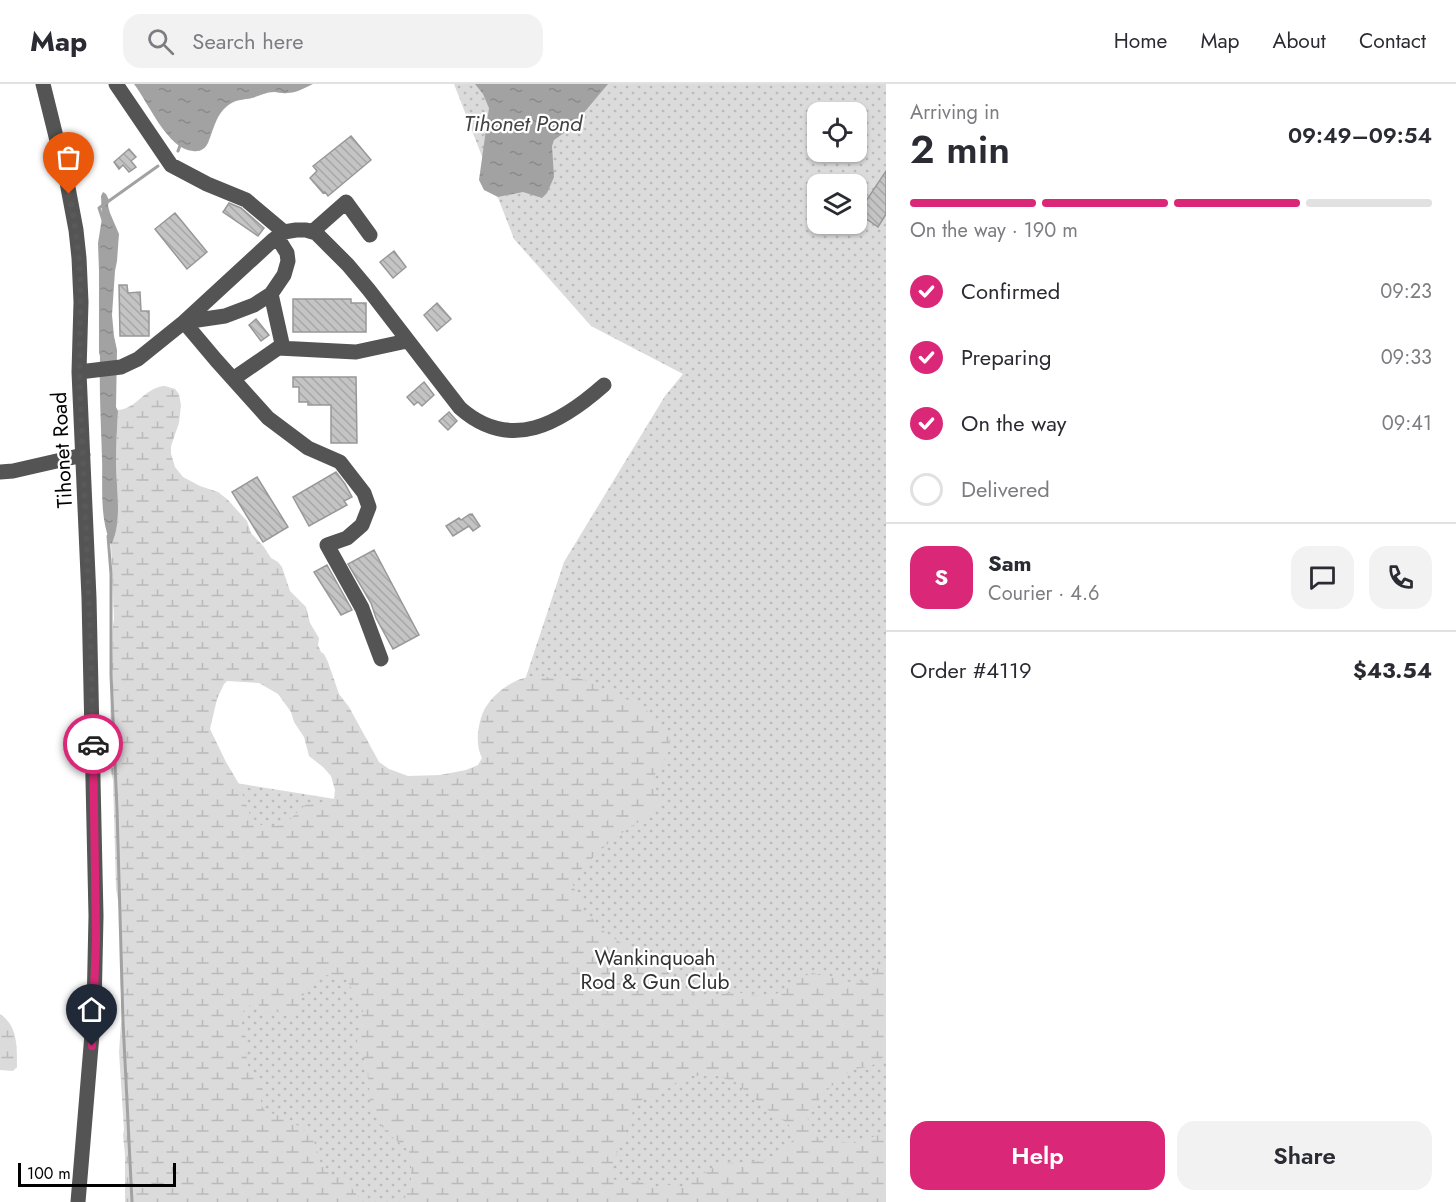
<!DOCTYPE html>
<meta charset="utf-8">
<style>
body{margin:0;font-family:Jost,sans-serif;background:#f2f2f3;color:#2b2b33;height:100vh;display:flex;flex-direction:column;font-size:22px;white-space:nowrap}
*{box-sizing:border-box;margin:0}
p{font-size:20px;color:#7c7c81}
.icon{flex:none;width:33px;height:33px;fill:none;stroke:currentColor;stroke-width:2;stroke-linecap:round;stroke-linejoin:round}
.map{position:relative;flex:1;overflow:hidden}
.panel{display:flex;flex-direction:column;background:#fff;width:570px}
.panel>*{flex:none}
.controls{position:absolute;left:807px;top:18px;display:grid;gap:12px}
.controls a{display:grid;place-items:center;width:60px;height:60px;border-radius:12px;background:#fff;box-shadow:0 2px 4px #0004;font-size:30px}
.scale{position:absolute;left:18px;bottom:15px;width:158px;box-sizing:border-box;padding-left:6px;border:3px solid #000;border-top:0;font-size:16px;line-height:21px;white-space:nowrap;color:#000;-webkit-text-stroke:4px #fff;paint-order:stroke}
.pin{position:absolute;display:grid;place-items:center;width:51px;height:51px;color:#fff;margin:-62px -26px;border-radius:50% 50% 50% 0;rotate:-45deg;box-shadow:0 0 6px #0007}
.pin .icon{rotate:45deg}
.courier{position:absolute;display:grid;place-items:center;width:60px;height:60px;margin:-30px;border:4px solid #db2777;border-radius:50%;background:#fff;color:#222;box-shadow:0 2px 8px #0007}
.headline em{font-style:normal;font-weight:600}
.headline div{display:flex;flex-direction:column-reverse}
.headline{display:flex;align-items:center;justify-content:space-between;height:102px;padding:0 24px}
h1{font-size:39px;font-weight:600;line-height:45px}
.bar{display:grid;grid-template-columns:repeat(4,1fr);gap:9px 6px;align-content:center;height:72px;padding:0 24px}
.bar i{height:8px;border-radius:4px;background:#e1e1e2}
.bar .selected{background:#db2777}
.bar p{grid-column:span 4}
.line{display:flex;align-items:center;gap:15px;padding:0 24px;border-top:2px solid #e1e1e2}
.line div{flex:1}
.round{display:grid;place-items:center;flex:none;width:63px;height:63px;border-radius:18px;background:#f2f2f3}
ol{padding:0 24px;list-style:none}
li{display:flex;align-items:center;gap:18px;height:66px}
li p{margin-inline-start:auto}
li .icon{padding:6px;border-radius:50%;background:#db2777;color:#fff;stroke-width:4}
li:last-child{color:#7c7c81}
li i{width:33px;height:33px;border:3px solid #e1e1e2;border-radius:50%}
.action{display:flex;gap:12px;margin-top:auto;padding:12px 24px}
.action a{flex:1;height:69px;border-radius:18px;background:#db2777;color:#fff;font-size:24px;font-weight:600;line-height:69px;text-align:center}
.action a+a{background:#f2f2f3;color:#2b2b33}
header{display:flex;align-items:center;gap:36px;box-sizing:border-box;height:84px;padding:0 30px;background:#fff;border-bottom:2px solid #e1e1e2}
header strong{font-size:28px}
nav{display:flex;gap:33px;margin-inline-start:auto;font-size:21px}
.search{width:420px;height:54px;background:#f2f2f3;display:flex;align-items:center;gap:15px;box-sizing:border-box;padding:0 21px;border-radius:18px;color:#7c7c81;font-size:22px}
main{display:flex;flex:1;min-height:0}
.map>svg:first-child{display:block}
.grass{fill:url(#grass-dots);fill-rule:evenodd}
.wetland{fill:url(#wetland-marsh);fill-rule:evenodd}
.water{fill:url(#water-ripples)}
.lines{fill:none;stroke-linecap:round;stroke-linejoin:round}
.stream{stroke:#a2a2a2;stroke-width:3}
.building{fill:url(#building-back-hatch);stroke:#989898;stroke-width:1.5}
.minor{stroke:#545454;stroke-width:15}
.done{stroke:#595959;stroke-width:6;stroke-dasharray:0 10.8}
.route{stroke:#db2777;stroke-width:8}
.labels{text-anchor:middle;stroke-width:4.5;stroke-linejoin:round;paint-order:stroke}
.street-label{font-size:21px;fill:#000;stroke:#fff}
.park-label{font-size:21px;fill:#323232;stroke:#fff}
.water-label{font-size:22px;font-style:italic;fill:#434343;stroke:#fff}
</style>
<header>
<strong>Map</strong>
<div class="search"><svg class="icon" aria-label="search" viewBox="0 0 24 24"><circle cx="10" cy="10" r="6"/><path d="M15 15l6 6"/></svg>Search here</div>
<nav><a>Home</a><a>Map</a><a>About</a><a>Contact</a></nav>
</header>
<main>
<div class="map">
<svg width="886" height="1118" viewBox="0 0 886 1118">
<defs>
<pattern id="grass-dots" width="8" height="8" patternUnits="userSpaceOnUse" patternTransform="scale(1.5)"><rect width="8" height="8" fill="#dbdbdb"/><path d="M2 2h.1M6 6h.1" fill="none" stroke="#bababa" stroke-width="1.8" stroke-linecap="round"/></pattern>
<pattern id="wetland-marsh" width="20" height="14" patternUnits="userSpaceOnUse" patternTransform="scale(1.5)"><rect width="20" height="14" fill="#dbdbdb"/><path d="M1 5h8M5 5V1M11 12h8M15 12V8" fill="none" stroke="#bababa"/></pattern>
<pattern id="water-ripples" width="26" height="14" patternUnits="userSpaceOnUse" patternTransform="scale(1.5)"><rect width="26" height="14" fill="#a2a2a2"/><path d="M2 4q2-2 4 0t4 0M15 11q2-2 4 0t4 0" fill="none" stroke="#8a8a8a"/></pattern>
<pattern id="building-back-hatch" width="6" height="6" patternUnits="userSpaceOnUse" patternTransform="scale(1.5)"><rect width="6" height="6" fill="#c4c4c4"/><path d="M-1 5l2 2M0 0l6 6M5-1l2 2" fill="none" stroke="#a7a7a7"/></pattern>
</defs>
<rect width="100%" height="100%" fill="#fff"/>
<path class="grass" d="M454,0H886V1118H209L148,685L478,738L564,478L665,312L683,290L591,242L514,155ZM818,28H856V68H818ZM818,100H856V140H818Z"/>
<path class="wetland" d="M165,302L175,305L179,310L181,321L179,339L171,362V370L175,383L183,393L200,402L218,408L227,415L247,437L251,449L264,463L271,474L278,478L282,483L290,507L306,523L310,539L319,554L318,561L321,568L324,570L328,578L339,610L349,623L379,678L389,685L408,692L440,691L466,686L478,681L482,674C476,662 477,647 481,634C486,616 506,599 524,594C532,592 542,594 551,593C560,593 566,591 574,593C589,596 603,605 617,611C636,619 648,625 662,641C665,644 668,648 669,653C674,671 655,682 654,695C653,702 659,709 660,716L642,736L614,754L583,783L572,798L577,812L583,821L581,827L589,830L599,844L624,861L636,870L657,879L668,888L676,900L699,913L735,908L768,913L783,907L797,895L812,889L850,898L865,897L886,876V971C880,975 877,979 871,982C865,984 858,984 852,986C841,991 810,1022 808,1034C806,1045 815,1051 822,1057L854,1059L869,1055L886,1046V1118H399L404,1115L411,1103V1083L409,1067L385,1047L371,1024L367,982L357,957L363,927L347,896L331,891L316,892L311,897L295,928H266L256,918C250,921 244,924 242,930C239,937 244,941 245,948C249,967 241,988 261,1000V1021L265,1027L289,1035L309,1050L314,1057L321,1080L331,1091L346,1096L362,1118H125V1071L123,1051L124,1046L119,968L121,939L123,936C122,919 120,902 120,884C119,858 122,832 116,805L113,696L110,684L111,580C114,565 111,550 114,535L111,461C123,439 116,402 116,378C116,361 117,344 118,326C137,325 143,304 165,302ZM227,597L259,599L278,610L291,628L294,638L304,653L309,672L323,683L331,692L335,706L334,715L328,718L305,721L286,739L277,742L261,741L255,736L250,731L239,700L226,678L210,645L217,615L224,600ZM690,992H717L735,998L768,1026L777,1031L789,1041L793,1053L790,1063L770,1075L762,1077L729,1079L715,1083L697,1093L682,1103L669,1101L657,1105L639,1097H618L611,1094V1085L613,1078L625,1050L627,1038L638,1019L644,1014L659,1011L677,998Z
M0,930C18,942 17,963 17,983L13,987L0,986Z"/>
<path class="water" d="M134,0H313C305,4 296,9 287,9C283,10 278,8 274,8C266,8 259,12 252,14C244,16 237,15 230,20C216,29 214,45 208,59C205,65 200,68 193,67C168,66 148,18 134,0Z
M475,0H608L571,44L554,56L552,62L554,93L547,109L542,114L523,108L498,113L484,106L479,96L489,24L483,10Z
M103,108L106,110L109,116L108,122L110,129L119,150L117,177L115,187L112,231L114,252L117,266L116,323L118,327C117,344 116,361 116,378C116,402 123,439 111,461C99,432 103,403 102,374C101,339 99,306 100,272L99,269V187L98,159L102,134L101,112Z"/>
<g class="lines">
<path class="stream" d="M178,67L181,59
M103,136L99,124L158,82
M108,452L111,490V591L117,725L123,937L132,1118"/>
</g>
<path class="building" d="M351,52L371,76L328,112L325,108L323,109L310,94L317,87L313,82Z
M129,65L136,73L131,77L136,83L129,88L123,81L119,85L114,78Z
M886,87V130L878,143L858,129Z
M229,119L241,124L264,144L258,152L223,128Z
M175,129L207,168L187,185L155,145Z
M394,167L406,183L393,194L380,178Z
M119,201H127L128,209L140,208L141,227H149V252H120Z
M293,215H351V219H366V248H293Z
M437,219L451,235L437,247L424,231Z
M256,235L269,251L261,257L249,241Z
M293,293H356L357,359H331V321H308V318H299V303H293Z
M424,298L434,311L422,322L418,318L414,321L407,313Z
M449,328L457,337L448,346L439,337Z
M336,388L345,400L352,413L344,417L347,421L309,442L293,413Z
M257,393L288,443L263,458L232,408Z
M470,430L471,431L472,430L480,442L473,447L469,442L453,452L446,442L459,434L461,436Z
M374,466L419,551L393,565L376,534L371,519L348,480Z
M327,481L352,526L341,531L314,488Z"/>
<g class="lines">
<path class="minor" d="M43,0L66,93L76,146L79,174L81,218L79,288
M116,0L171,81L207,100L246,116L284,148
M312,148L346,118L370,151
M271,210L283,264
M184,238L216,276L268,334L308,364L340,378L364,409L369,423L362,441L347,454L327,461L362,524L381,575
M184,238L225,232L254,221L271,210L284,191L288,177L287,169L277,153
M233,295L278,264L356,268L407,257
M0,388L13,387L83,371
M78,1118L94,926L96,832L89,514L79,288L121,283L138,275L184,238L273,156L284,148L296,146H306L316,149L348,181L369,206L460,324C511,369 561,339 604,301"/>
</g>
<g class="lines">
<path class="done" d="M69,110C73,131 77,152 79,173C83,217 78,261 80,305C85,424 91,542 93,660"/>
<path class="route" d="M92,962L96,855L93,660"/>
</g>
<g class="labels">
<g class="street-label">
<text transform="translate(62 366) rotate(-93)" y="7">Tihonet Road</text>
</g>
<g class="park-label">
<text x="655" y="881">Wankinquoah<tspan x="655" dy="24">Rod &amp; Gun Club</tspan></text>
</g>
<g class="water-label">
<text x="523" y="47">Tihonet Pond</text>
</g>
</g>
</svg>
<div class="controls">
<a><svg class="icon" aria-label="locate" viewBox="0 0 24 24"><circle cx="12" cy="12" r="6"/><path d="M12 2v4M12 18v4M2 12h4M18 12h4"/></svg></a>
<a><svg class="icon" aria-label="layers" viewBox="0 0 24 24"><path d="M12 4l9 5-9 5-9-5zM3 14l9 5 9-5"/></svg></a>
</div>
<div class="scale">100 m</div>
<div class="pin" style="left:69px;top:110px;background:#ea580c"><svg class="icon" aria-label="bag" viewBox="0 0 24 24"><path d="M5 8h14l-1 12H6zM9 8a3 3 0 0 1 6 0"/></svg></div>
<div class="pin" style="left:92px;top:962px;background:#1f2937"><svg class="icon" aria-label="home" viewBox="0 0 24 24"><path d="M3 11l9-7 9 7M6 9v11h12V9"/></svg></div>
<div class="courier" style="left:93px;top:660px"><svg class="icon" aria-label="car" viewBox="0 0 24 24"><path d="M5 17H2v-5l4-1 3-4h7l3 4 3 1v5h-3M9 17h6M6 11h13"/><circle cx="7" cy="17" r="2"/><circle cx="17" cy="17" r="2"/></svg></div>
</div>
<section class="panel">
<div class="headline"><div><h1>2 min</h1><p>Arriving in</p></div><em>09:49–09:54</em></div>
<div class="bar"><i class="selected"></i><i class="selected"></i><i class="selected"></i><i></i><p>On the way · 190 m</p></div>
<ol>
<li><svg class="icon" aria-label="check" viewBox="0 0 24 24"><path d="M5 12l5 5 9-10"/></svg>Confirmed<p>09:23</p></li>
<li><svg class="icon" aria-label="check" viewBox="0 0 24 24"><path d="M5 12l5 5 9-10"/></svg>Preparing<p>09:33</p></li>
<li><svg class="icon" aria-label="check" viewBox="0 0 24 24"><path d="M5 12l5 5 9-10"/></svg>On the way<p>09:41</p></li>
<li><i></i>Delivered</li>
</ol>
<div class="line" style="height:108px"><b class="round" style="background:#db2777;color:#fff">S</b><div><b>Sam</b><p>Courier · 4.6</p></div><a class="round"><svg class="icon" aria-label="chat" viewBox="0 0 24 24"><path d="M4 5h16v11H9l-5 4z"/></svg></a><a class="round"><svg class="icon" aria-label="phone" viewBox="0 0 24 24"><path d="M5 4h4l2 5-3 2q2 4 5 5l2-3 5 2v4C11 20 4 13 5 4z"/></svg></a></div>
<div class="line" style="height:78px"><div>Order #4119</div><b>$43.54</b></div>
<div class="action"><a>Help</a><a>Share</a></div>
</section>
</main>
